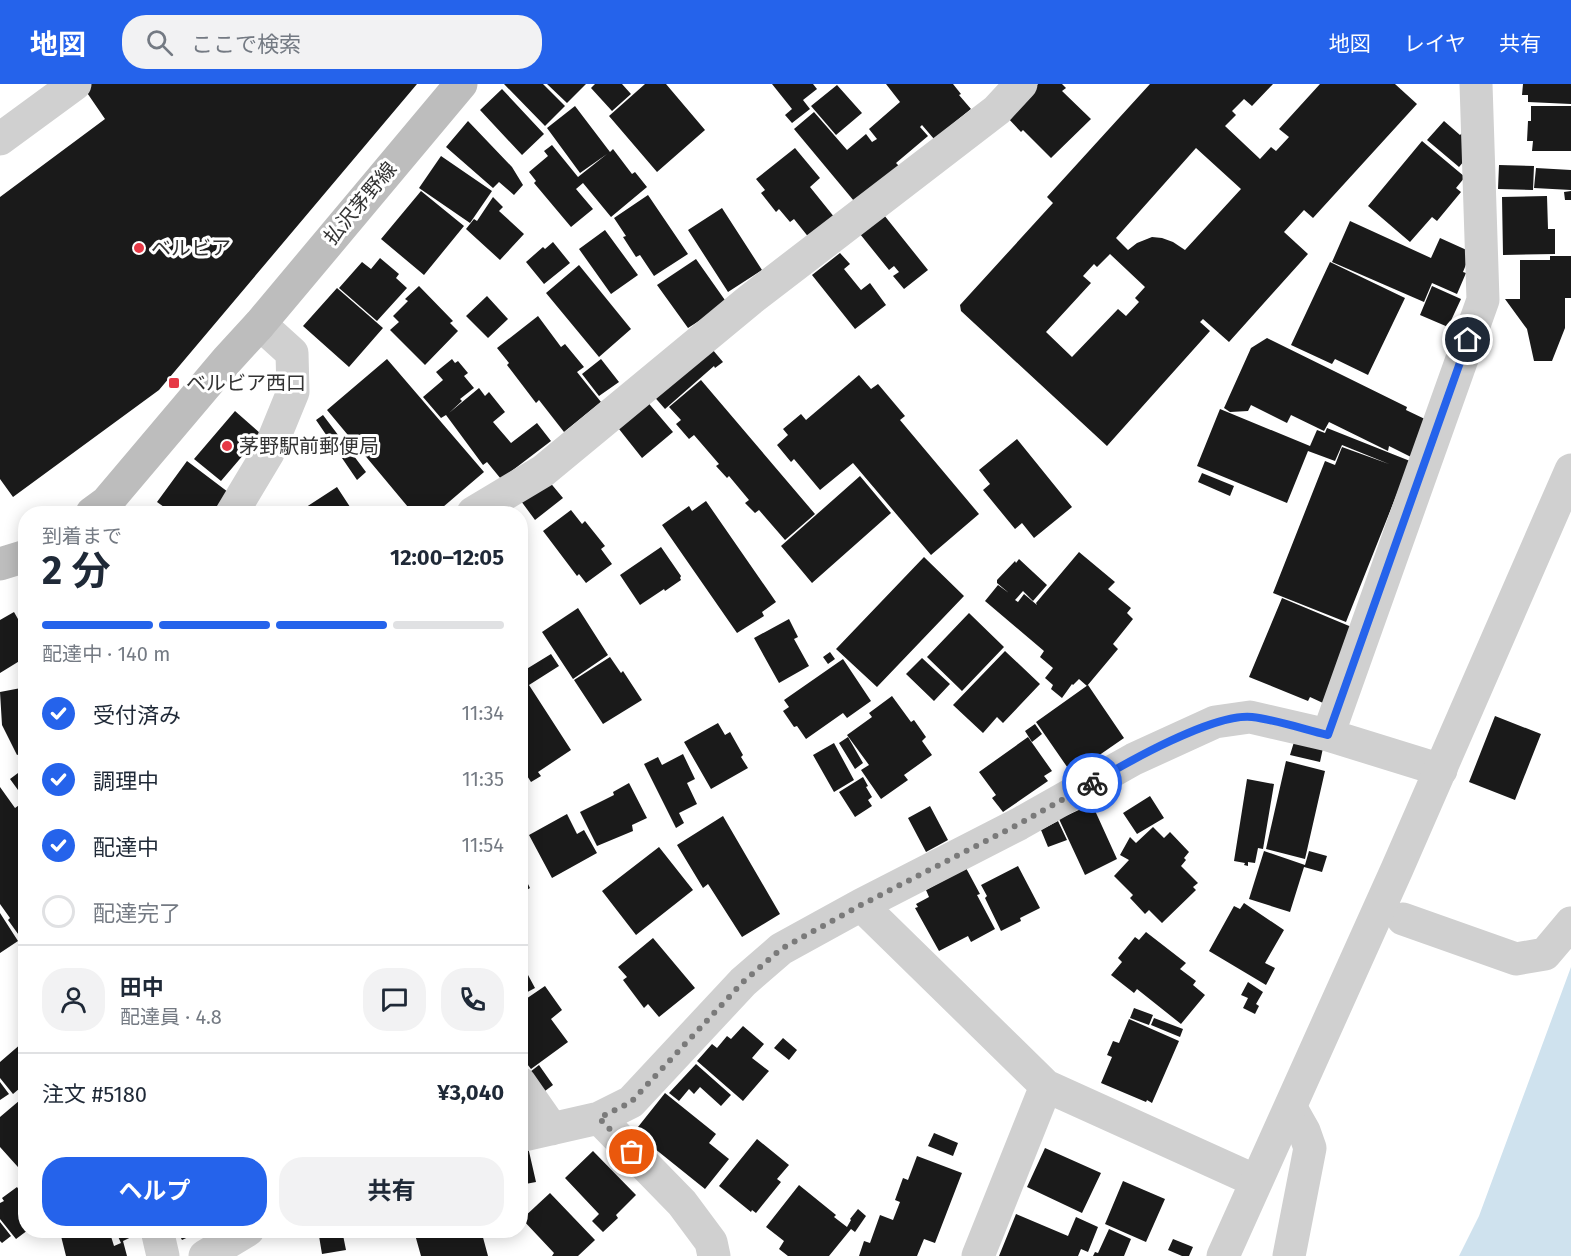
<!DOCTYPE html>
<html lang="ja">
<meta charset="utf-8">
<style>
body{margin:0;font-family:"Fira Sans","Noto Sans JP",sans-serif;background:#f2f2f3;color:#1f2937;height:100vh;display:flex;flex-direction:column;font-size:22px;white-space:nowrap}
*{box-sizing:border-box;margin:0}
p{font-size:20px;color:#747a83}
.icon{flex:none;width:33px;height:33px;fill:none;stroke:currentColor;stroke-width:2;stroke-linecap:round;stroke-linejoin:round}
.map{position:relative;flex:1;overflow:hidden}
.drawer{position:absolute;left:18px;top:422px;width:510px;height:732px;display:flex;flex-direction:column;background:#fff;border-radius:24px;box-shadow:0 3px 15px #0003}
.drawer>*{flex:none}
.pin{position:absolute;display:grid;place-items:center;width:51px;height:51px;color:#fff;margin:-26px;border:3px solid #fff;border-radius:50%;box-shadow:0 2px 6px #0007}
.courier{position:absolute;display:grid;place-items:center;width:60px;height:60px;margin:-30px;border:4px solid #2563eb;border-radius:50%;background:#fff;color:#222;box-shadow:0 2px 8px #0007}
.head em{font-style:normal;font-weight:700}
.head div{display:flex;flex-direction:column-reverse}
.head{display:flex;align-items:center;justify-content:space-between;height:102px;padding:0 24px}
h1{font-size:39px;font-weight:700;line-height:45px}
.bar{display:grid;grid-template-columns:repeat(4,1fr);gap:9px 6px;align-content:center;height:72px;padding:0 24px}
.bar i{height:8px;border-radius:4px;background:#e0e1e3}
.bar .current{background:#2563eb}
.bar p{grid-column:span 4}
.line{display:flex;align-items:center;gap:15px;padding:0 24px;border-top:2px solid #e0e1e3}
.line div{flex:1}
.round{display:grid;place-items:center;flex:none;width:63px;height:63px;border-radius:24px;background:#f2f2f3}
ol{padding:0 24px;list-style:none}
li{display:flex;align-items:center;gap:18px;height:66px}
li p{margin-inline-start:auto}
li .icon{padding:6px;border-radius:50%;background:#2563eb;color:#fff;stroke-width:4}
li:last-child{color:#747a83}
li i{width:33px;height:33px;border:3px solid #e0e1e3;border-radius:50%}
.primary-button{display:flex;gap:12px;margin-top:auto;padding:12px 24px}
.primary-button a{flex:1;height:69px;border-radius:24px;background:#2563eb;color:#fff;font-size:24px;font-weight:700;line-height:69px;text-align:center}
.primary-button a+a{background:#f2f2f3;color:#1f2937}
header{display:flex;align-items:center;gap:36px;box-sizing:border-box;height:84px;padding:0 30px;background:#2563eb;color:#fff}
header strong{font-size:28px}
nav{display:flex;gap:33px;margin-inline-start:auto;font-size:21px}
.search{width:420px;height:54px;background:#f2f2f3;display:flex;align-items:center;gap:15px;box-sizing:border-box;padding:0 21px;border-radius:24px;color:#747a83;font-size:22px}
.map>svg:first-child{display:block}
.water{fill:#cfe2ee}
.building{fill:#1a1a1a;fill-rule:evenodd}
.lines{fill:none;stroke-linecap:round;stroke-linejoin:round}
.minor{stroke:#d0d0d0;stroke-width:33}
.tertiary{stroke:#d0d0d0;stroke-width:33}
.secondary{stroke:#bdbdbd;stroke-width:33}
.done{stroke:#7a7a7a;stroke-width:6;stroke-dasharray:0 10.8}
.route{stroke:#2563eb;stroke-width:8}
.poi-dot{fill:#e63946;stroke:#fff;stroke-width:2}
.labels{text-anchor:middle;stroke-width:6;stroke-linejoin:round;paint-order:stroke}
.street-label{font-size:20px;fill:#333;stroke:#fff}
.poi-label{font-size:20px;fill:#333;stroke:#fff;text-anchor:start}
</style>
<header>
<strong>地図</strong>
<div class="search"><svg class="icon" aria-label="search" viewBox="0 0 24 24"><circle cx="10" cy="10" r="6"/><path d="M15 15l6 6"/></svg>ここで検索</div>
<nav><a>地図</a><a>レイヤ</a><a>共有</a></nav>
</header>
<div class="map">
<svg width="1571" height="1172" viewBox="0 0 1571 1172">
<rect width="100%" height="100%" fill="#fff"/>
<path class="water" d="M1571,883V1172H1459L1479,1132Z"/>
<path class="building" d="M81,0H417L159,306L13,413L0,395V113L105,35Z
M504,0H543L565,22L545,42Z
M547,0H586L567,19Z
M595,0H622L631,10L612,27L591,4Z
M645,0H666L705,46L657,88L609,32Z
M772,0H813L817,5L803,16L810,25L792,39L785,31L792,25Z
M886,0H953L961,10L959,11L971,25L934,55L922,41L920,43L928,52L896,79L903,86L859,123L794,45L814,28L847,66L866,50L872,58L877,55L869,45L900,18Z
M1038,0H1062L1066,4L1062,7L1091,35L1051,74L1023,46L1021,48L1006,32Z
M1150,0H1273L1252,22L1244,15L1232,27L1236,31L1225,42L1260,75L1271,63L1276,67L1289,53L1279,45L1320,0H1395L1417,20L1313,134L1304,126L1284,148L1308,170L1229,258L1203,235L1200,238L1210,247L1107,362L961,227L960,221L1053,119L1047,113ZM1196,64L1241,105L1185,166L1173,158L1162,154L1152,153L1137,159L1128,166L1116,154ZM1110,170L1145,203L1135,214L1139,218L1126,232L1118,225L1072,273L1046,248L1091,199L1083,192L1094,180L1097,183Z
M1523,0H1571V20L1528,18V11H1522Z
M837,1L862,29L836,51L811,22Z
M502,5L544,50L522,71L480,26Z
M575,22L610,68L613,65L632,90L635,88L647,103L611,133L583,99L576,105L593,125L571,143L534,99L536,97L529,88L548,72L544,67L552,61L578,93L607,70L580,89L547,44Z
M1531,22H1571V67H1532L1533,57H1527L1528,37H1531Z
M468,37L512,83L523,101L514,111L499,98L493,104L446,63Z
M1444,37L1460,51L1463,48L1469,71L1459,83L1427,56Z
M1422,57L1465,93L1456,104L1461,108L1437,137L1432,133L1410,158L1368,122Z
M795,64L820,94L810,103L835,134L810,155L794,135L790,138L779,125L776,128L761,109L765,106L756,95Z
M441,72L492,107L470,139L419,104Z
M1499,81L1534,82L1533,106L1498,105Z
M1536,84L1571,86V106L1534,104Z
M421,107L464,142L424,191L381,155Z
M1571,107V116H1565L1564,108Z
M648,111L688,170L654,192L640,171L636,173L623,153L626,152L614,134Z
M1547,112L1548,145H1555V170L1503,171L1502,113Z
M493,113L503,123L499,127L524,150L500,176L466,145L474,135L477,137Z
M722,124L762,186L728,208L688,146Z
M884,131L928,186L904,205L893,192L899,188L894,182L889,186L860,150Z
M1350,137L1431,174L1440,154L1471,168L1463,188L1466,189L1457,210L1432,199L1424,218L1332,178Z
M605,146L638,191L611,210L579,165Z
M553,158L570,179L544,200L526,178L543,163L545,165Z
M840,169L850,180L844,185L861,206L870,199L886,221L855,245L812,191Z
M1550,172H1571V214H1565V244L1552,277H1534L1527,245L1505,215H1520V176H1550Z
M380,174L399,190L396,194L407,204L377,237L339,204L362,178L371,185Z
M696,175L727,219L688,244L657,201Z
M1330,178L1405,214L1368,291L1335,275L1332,280L1291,261Z
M579,181L631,245L599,273L546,209Z
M419,202L453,237L450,239L458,247L425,281L390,246L399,238L393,232L408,217L405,215Z
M1432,202L1461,215L1448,243L1420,231Z
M337,204L383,244L349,283L303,242Z
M487,212L508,235L488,254L466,232Z
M538,232L561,263L565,260L584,283L577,288L601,318L564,348L539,316L536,319L507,281L509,279L497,264Z
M1267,254L1407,323L1406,326L1429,337L1413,374L1389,362L1388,367L1329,338L1324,347L1291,331L1287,339L1251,321L1248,327L1230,328L1224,324L1251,264Z
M707,259L723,278L715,284L714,282L665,325L651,309Z
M387,275L484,388L436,429H417L415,427L413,429L327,326Z
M452,275L455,279L458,277L468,289L464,292L474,304L460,315L462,317L449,329L479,304L485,312L489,308L505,328L493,338L511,359L537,339L551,357L501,395L487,378L483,381L446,331L441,334L423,313L443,296L436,288Z
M601,275L619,298L599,312L582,290Z
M859,291L871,305L878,300L905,332L900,336L979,430L931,471L853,379L820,406L794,375L791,378L777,361L788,351L783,345L801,330L806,336Z
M701,296L815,430L785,456L759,426L755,429L745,419L749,416L729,392L727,394L716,382L719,380L694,351L689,355L676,340L681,336L669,323Z
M645,315L673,348L642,374L615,340Z
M1220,325L1310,362L1317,346L1325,349L1327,344L1410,377L1346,538L1273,509L1325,377L1335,381L1342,363L1389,380L1342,361L1335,377L1308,367L1287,419L1197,382Z
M235,327L261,350L221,397L194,375Z
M323,331L366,388L357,396L316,336Z
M1017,355L1072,423L1034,454L1022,439L1015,445L983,406L990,400L979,386Z
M187,377L228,408L212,429H165L161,427L164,423L157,418Z
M1202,389L1234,402L1230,412L1198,398Z
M860,392L891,429L812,499L781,462Z
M548,396L563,414L535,436L521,417Z
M337,403L354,429H297Z
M706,417L776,518L762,528L764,532L737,549L662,441L689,422L692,427Z
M571,426L582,440L585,437L605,462L601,465L612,480L586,499L579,490L577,492L543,447Z
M661,463L681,492L680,494L681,496L665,507L664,505L640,521L620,491Z
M1079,468L1115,498L1108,505L1131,524L1127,529L1133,535L1113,560L1118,565L1087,602L1079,595L1073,601L1072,600L1062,614L1051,605L1053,601L1045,594L1053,584L1040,573L1044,567L985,517L998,501L1009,509L997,499V496L1015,477L1016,479L1019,475L1047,501L1033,517L1023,507L1015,516L1018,518L1024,510L1037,521L1036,519Z
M924,473L964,512L877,603L836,565Z
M1282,514L1354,544L1323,619L1310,613L1308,617L1249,593Z
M578,524L608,571L573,595L542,548Z
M14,528L18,535L22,533L26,538V573L0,589V536Z
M969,529L1004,563L962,607L927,573Z
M789,535L798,553L794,555L809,582L779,599L754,554Z
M1005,567L1040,600L1003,639L997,633L983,649L953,621Z
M830,568L835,575L828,580L823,573Z
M551,570L559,582L529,601L571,666L538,688L541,692L531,698L520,681V589Z
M610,573L621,589L623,587L642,616L603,640L574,596Z
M922,574L950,600L934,617L906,590Z
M843,575L871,617L847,634L843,629L806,655L797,642L794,643L783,627L789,623L784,616Z
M1088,601L1124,654L1072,690L1036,638Z
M21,604L26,617V668L17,671L2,641L0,608Z
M892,612L911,638L914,636L926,653L922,657L932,671L904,691L908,696L881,715L861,686L869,681L847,651L872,633L869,629Z
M1495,632L1541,650L1515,716L1469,698Z
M718,639L725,651L730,648L743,671L741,673L748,684L711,705L684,658Z
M1035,640L1042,650L1032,658L1025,647Z
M848,653L863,679L855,685L839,659Z
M1028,653L1052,687L1044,692L1048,697L1003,728L992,714L996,711L979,688Z
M1294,658L1323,664L1320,678L1290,671Z
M834,659L854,696L834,708L813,671Z
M683,670L695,695L687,699L697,720L679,729L684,739L676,744L644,680L658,673L662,681Z
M1286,677L1325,687L1305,775L1266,765Z
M26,683V717L10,695Z
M863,693L868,702L866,703L872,713L868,716L872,722L855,733L839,708Z
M1247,695L1274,700L1263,765L1258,764L1255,779L1248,778V782L1244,781L1245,779L1234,777Z
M629,699L647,734L632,741L633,747L597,762L580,728L614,711L613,708Z
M0,703L15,724L22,719L26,724V861L8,836L10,834L0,820Z
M1150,712L1164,734L1137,750L1123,729Z
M1092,720L1117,775L1085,791L1059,735Z
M930,722L948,756L926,768L908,734Z
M567,730L577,750L584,746L597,769L552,794L529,751Z
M723,732L780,830L742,853L708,800L703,804L677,761Z
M1058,737L1067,756L1048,763L1041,746Z
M1153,743L1164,754L1170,748L1189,768L1184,774L1186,776L1181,782L1198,799L1193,803L1196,806L1162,839L1149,826L1145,830L1130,814L1133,811L1114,792L1129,776L1120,771L1130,753L1136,759Z
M659,763L693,806L636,851L602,807Z
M1264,767L1305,781L1309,767L1327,772L1322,788L1304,783L1290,828L1249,815Z
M1018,782L1040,824L1020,834L1021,837L1001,847L985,814L987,812L981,801Z
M966,784L980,810L977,811L995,845L971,858L968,852L939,867L915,824L918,823L916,820L929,813L926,806Z
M523,790L530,804L520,810V791Z
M1244,819L1284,846L1265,879L1275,884L1266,901L1209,867L1234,822L1240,825Z
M0,829L18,857L0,869Z
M1146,848L1186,879L1180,885L1196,897L1193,901L1205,911L1181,940L1137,905L1134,909L1111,891L1122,878L1118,874L1135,853L1139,856Z
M653,854L695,904L659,933L648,920L644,924L623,896L627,893L618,883Z
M520,876L535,904L520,912Z
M1248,898L1263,908L1256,920L1259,922L1255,930L1243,924L1248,914L1241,911Z
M545,902L562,926L551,935L568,958L531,985L520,971V919Z
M1134,924L1153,931L1149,941L1130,934Z
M1154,934L1183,945L1180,953L1151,941Z
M1129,935L1179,957L1152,1019L1147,1016L1146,1018L1101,999L1112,973L1107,971L1113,957L1119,959Z
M743,942L764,960L752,974L769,987L743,1017L697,977L712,960L717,964L727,952L731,955Z
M783,954L797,966L789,976L774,964Z
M22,959L26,963V999L13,1010L0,994V978Z
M696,980L731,1011L721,1022L700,1003L694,1010L689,1005L679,1017L669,1009Z
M539,981L553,1001L545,1007L530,988Z
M0,998L9,1010L0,1016Z
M665,1009L716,1050L709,1059L729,1075L705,1105L634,1048Z
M26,1011V1092L0,1063V1033Z
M934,1049L958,1059L953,1072L928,1062Z
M757,1055L789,1081L777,1095L781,1098L756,1129L752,1126L751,1128L719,1102Z
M528,1063L536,1098L520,1101V1065Z
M1045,1064L1101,1089L1082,1129L1027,1103Z
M593,1067L636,1111L616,1131L618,1134L603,1148L592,1137L599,1130L565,1094Z
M917,1072L962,1089L935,1159L924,1155L917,1172H859L864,1157L870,1159L880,1131L893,1136L900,1118L895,1116L903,1094L908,1096Z
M1123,1097L1165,1115L1146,1158L1105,1140Z
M799,1101L836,1131L834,1133L847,1143L851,1136L850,1135L858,1125L866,1132L855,1148L851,1145L829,1172H788L779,1165L784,1157L766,1143Z
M17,1103L21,1109L26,1106V1146H28L16,1155L0,1135V1119L4,1117L2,1114Z
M550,1109L595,1156L578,1172H552L554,1169L522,1135Z
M1016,1130L1068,1152L1076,1133L1098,1143L1088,1168L1081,1165L1078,1172H999Z
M0,1138L11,1152L2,1159L0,1157Z
M1109,1145L1131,1155L1124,1172H1093L1095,1168L1098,1169Z
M75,1146H109L114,1162L121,1159L115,1146H146L123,1157L127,1172H66L61,1152Z
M177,1146H203L182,1156Z
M318,1146H342L346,1166L322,1170Z
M406,1146H481L488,1172H421L414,1147L407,1149Z
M1173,1155L1193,1163L1189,1172H1182L1168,1166Z"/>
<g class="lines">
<path class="minor" d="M0,55L75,0
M232,429L268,369L293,308L292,269L260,240
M473,429L543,387L751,215L997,26L1021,0
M1328,651L1483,216L1476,0
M861,821L1046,1002L1256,1097
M1403,835L1516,875L1545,870L1571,839
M520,999L552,1045
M599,1034L682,1119L711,1158L714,1172
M520,1052L599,1034L631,1018L743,898L781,865L861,821L1019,740L1134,675L1215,638L1250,633L1328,651L1441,686
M157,1146L163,1172
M205,1172L248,1146
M978,1172L1046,1002
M1289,1172L1310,1064L1304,1047L1291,1024"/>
<path class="tertiary" d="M1223,1172L1397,785L1571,386"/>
<path class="secondary" d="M92,429L107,418L227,276L260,240L461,0
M0,480L26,472"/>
</g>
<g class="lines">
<path class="done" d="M632,1068L599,1034L631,1018L743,898L781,865L861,821L1019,740L1092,699"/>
<path class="route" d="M1092,699C1126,679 1214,629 1252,633C1277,636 1303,645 1328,651L1468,256"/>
</g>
<g class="poi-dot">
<circle cx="139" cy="164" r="6"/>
<rect x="168" y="293" width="12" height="12" rx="3"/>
<circle cx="227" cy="362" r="6"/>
</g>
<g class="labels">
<g class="street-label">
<text transform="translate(360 119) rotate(-50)" y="7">払沢茅野線</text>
</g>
<g class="poi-label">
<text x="151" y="171">ベルビア</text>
<text x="186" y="306">ベルビア西口</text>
<text x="239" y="369">茅野駅前郵便局</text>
</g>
</g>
</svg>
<div class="pin" style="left:632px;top:1068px;background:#ea580c"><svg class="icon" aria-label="bag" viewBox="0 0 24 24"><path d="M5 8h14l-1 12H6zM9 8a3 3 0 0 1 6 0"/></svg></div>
<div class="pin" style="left:1468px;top:256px;background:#1f2937"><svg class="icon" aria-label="home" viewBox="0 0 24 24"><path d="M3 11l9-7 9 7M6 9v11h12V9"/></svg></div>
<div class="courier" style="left:1092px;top:699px"><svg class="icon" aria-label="bike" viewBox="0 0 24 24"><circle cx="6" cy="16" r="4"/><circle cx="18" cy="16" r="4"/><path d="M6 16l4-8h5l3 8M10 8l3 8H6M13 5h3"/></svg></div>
<section class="drawer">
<div class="head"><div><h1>2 分</h1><p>到着まで</p></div><em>12:00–12:05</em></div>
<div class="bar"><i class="current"></i><i class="current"></i><i class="current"></i><i></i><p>配達中 · 140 m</p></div>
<ol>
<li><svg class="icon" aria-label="check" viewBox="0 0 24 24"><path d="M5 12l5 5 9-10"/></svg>受付済み<p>11:34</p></li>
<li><svg class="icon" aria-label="check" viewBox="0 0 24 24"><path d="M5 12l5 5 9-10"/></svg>調理中<p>11:35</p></li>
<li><svg class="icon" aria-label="check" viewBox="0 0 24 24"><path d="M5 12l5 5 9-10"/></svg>配達中<p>11:54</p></li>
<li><i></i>配達完了</li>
</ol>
<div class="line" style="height:108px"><a class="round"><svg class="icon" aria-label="person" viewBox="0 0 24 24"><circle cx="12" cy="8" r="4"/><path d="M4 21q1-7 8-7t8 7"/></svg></a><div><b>田中</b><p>配達員 · 4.8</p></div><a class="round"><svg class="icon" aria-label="chat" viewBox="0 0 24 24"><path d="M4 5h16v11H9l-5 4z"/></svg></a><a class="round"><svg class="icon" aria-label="phone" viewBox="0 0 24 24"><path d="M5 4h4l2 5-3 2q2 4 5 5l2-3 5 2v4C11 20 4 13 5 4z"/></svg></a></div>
<div class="line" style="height:78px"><div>注文 #5180</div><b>¥3,040</b></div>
<div class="primary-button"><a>ヘルプ</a><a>共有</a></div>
</section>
</div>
